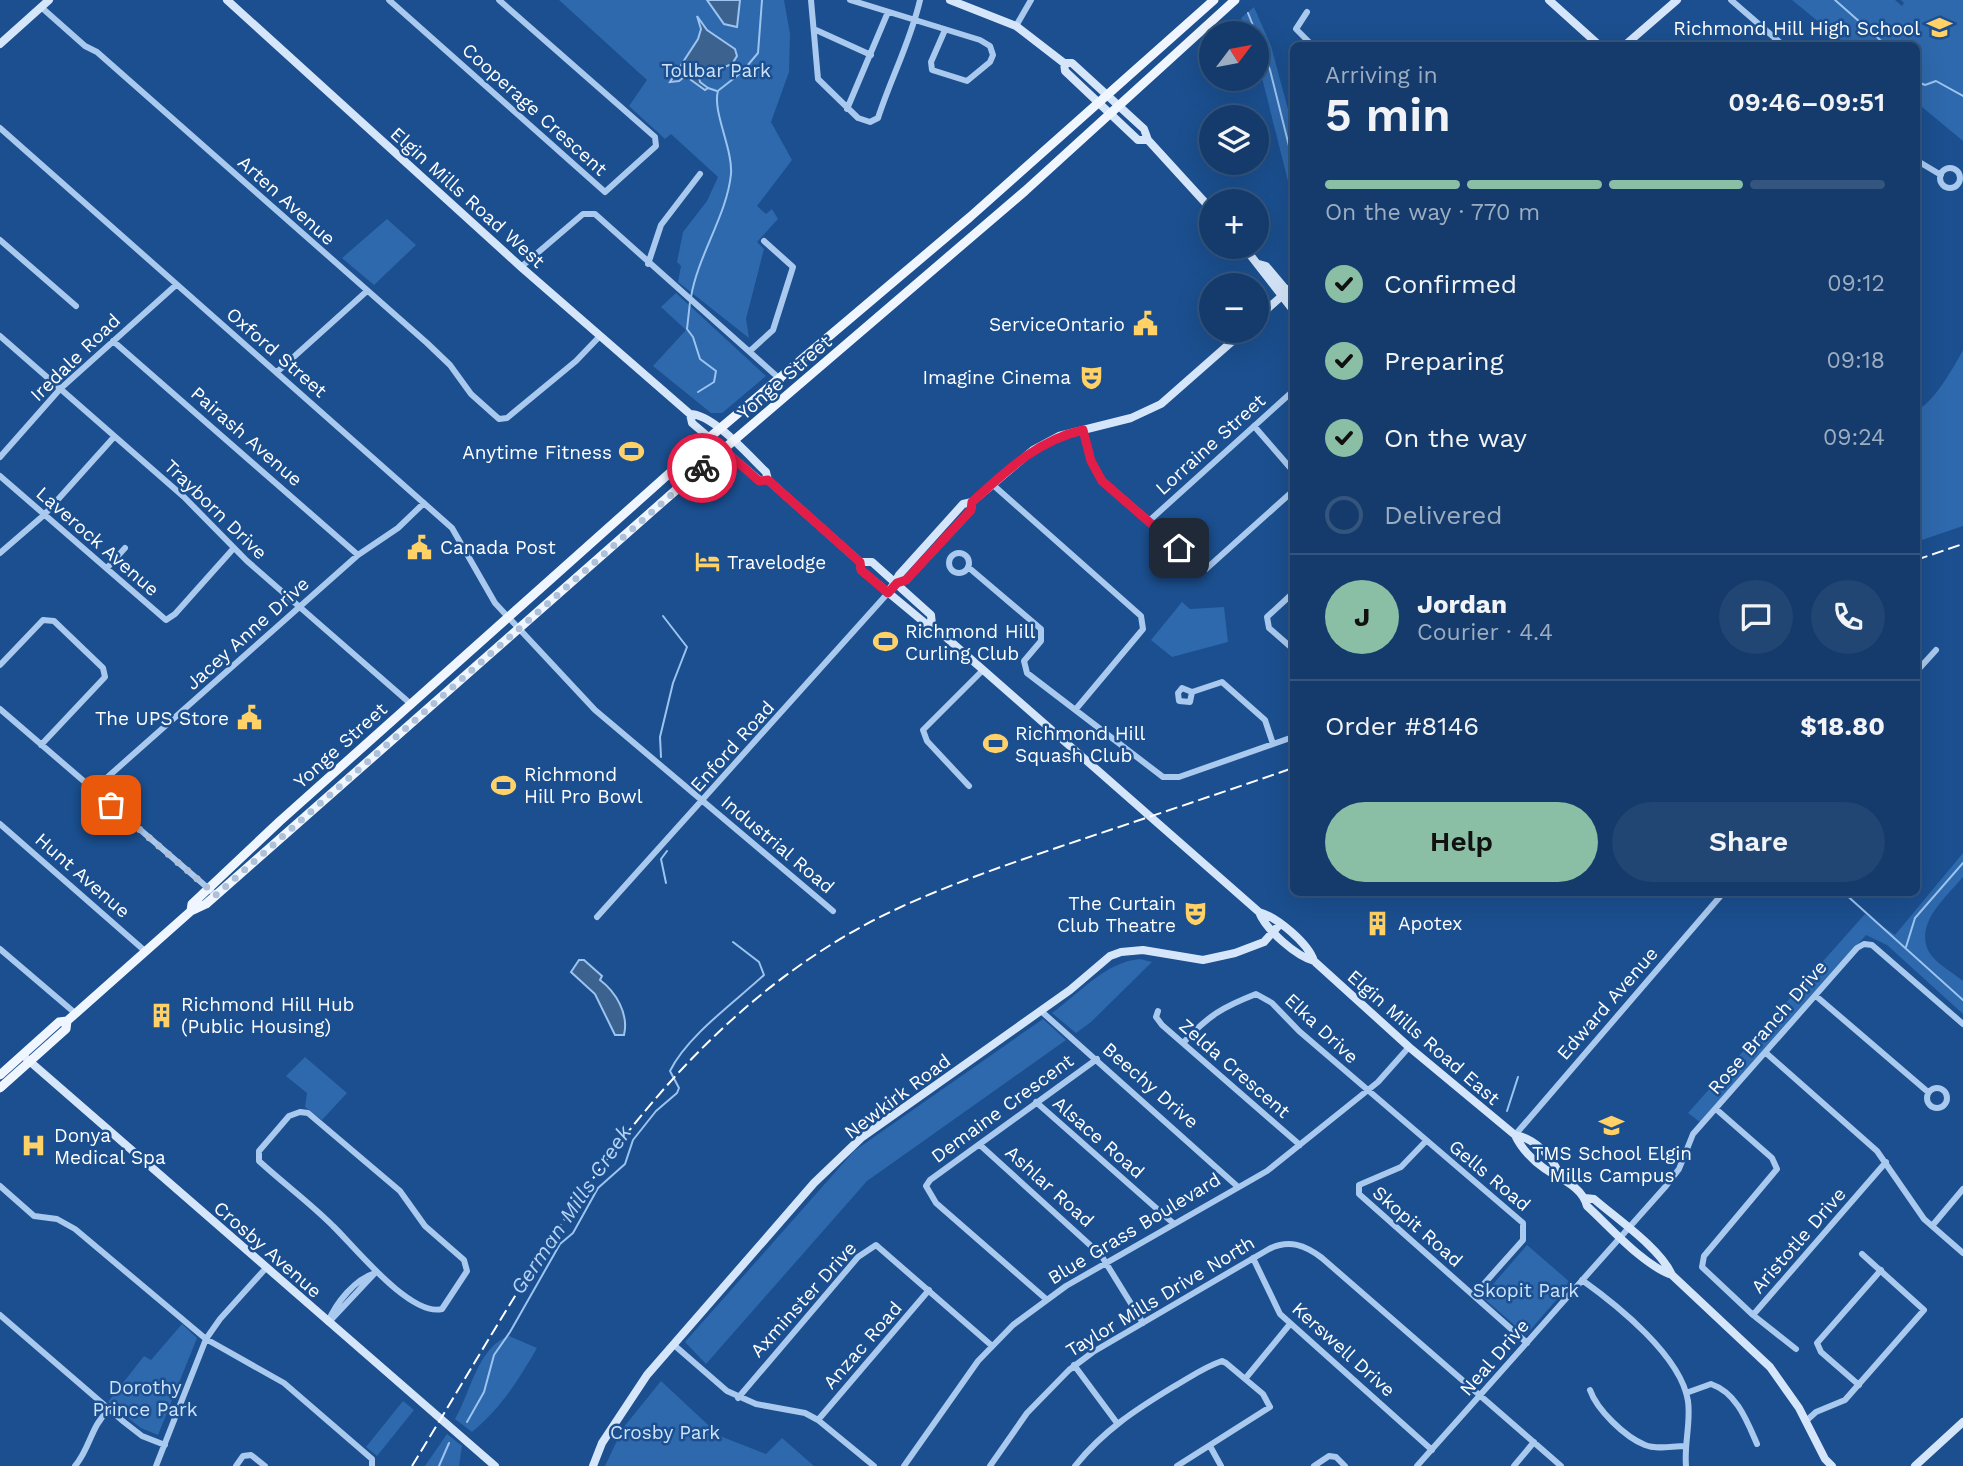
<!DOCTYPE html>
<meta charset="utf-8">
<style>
body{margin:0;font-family:"Work Sans",sans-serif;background:#214673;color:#f1f3f6;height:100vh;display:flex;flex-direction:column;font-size:26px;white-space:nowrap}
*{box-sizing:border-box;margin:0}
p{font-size:23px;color:#9dadc1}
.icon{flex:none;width:38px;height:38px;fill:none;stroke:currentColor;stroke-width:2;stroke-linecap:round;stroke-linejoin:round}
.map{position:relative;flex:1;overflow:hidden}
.panel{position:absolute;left:1290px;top:42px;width:630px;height:854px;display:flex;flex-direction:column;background:#143b6b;border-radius:10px;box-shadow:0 7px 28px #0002,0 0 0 2px #33557e}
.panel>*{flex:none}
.needle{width:46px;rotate:58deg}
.fabs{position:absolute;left:1199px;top:21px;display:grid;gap:14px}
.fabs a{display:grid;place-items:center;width:70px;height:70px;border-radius:50%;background:#143b6b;box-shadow:0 7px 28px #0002,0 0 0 2px #33557e;font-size:35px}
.pin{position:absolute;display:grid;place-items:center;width:60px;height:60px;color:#fff;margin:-30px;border-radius:14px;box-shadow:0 4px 10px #0006}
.courier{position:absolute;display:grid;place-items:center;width:70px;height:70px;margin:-35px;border:5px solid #e11d48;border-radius:50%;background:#fff;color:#222;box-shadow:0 2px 9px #0007}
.summary em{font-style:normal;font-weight:600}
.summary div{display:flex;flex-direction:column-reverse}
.summary{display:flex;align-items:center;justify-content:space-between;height:119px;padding:0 35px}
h1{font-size:46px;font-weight:600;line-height:52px}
.bar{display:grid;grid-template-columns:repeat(4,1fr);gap:10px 7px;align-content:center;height:84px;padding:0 35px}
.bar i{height:9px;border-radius:5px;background:#33557e}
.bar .active{background:#8abfa5}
.bar p{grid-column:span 4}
.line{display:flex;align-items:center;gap:18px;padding:0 35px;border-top:2px solid #33557e}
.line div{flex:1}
.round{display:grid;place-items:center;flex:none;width:74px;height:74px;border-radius:37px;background:#214673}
ol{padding:0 35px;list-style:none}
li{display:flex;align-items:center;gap:21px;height:77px}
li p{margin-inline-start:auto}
li .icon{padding:7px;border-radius:50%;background:#8abfa5;color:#111;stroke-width:4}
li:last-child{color:#9dadc1}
li i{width:38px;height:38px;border:4px solid #33557e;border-radius:50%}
.primary-button{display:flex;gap:14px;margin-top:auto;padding:14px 35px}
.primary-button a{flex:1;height:80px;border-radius:42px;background:#8abfa5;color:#111;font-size:28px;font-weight:600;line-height:80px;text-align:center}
.primary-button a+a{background:#214673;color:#f1f3f6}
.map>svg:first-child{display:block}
.green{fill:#2e69ad}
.water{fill:#3c6290;stroke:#9cc4f0;stroke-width:2}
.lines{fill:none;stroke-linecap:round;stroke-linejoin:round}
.stream{stroke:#9cc4f0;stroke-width:2}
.street{stroke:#a9c9ee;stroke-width:6}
.secondary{stroke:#d6e6fa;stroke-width:8}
.primary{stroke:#f0f6ff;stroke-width:9}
.rail{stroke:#fff;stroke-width:2;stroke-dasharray:12 5;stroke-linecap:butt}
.done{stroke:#afc1d8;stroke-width:7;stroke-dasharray:0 12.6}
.route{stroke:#e11d48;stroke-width:9}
.labels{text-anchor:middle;stroke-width:5;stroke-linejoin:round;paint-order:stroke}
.poi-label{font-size:19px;fill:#fff;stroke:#1b4f8f;text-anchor:start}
.park-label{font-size:19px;fill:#cfe3fa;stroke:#1b4f8f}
.street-label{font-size:19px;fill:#fff;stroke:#1b4f8f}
.water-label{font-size:21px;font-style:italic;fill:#b5d3f5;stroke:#1b4f8f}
</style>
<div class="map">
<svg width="1963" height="1466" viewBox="0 0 1963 1466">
<rect width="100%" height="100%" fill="#1b4f8f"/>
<path class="green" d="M559,0H784L790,34L789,72L771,122L792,160L757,206L766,214L772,209L778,219L757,242L764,249L746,319L749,338L678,282L681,266L677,262L683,232L707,201L718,177L671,134L665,139L629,106L647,80Z
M1792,0H1895L1902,6L1904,3L1901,0H1963V141L1916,102V46L1847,45Z
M1254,7L1271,46L1293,128V201L1257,58L1256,33H1246L1241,18Z
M387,219L416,245L374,285L342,258Z
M676,293L766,376L722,413H711L653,366L686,330L661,307Z
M1963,350V526L1916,542V410C1932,406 1955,365 1963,350Z
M1182,602L1190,609L1224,607L1228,642L1172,657L1151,640Z
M1963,853V877C1946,897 1914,924 1929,952C1935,963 1954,973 1963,981V1014L1887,945L1866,935L1700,1122L1688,1113L1865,914L1895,935Z
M1140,959L1152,962L1091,1022L1076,1033L1052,1013C1080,993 1105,962 1140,959Z
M1043,1019L1066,1040L867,1181L706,1364L685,1342L854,1151Z
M305,1057L347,1093L322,1120L305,1107L307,1093L286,1076Z
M1527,1245L1571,1283L1526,1335L1482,1297Z
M182,1324L197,1338L158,1435L141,1428L108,1402L144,1356L151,1360Z
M509,1336L537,1348C518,1381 501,1408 472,1432L455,1419C470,1394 478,1346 509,1336Z
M661,1381L720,1436L766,1454L782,1438L814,1466H605L623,1428Z
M403,1401L414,1410L377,1456L366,1447Z
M447,1434L462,1446L459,1466H425Z"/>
<path class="water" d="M707,0H740L737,27L724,24Z
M697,16L707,30L735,49L737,56L732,64L699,77L700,82L708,88L705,90L691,80L698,66L679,81L670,82L698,39L701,29Z
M579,960H584L602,976L600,980C616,992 629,1014 624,1035H615L595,994L571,972Z"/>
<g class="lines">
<path class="stream" d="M1835,0L1887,46
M1248,13L1256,33
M1256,34L1270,70L1293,162
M1916,81L1925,85L1936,81L1963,96
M708,88L717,91
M719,90L742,72L758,53L762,0
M691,297C698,255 727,215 731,174C733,149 712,111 718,91
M690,302L687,329L693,337L700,359L716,371L714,382L698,392
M661,757L660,737L673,683L687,647L663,616
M666,883L661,859L667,851
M1843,892L1963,1000
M1906,947L1915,918L1963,863
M1507,1111L1518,1077
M467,1422L484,1392L494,1355L510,1332L560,1244L573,1233L598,1188L625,1164L633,1140L656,1111L677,1093L679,1088L670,1071C687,1036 736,1001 764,975L759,962L733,942
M439,1466L449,1443"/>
<path class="street" d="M389,0L605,192L656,146L655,137L499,0
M811,0L818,79L858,118L870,122L878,118C891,78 911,40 920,0
M850,0L980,40L990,46L993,55L990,62L967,81L932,70L931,62L945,30
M1731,0L1784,46
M41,7L85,46L97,52L427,343L450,365L471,394L499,419L507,418L576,361L600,336
M1307,12L1296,29L1313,46
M1016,26L1031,0
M816,30L871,55
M847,109L888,12
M0,128L452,528L495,603L595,710L833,911
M1916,160L1941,175
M1940 178a10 10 0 1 1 20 0a10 10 0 1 1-20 0Z
M0,240L76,306
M648,264L661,225L700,174
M521,267L583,214H595L781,380
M0,336L184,497L247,561L412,705
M113,341L358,555
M750,351L773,330L793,267L764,241
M277,372L367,291
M1254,426L1293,471
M1083,430L1091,461L1102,480L1206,569L1293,491
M0,457L60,389L176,285
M0,476L166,620L175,614L233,549
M992,484L1141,616L1143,629L1076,709
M1149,521L1293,391
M0,553L44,515L114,437
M949 563a10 10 0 1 1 20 0a10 10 0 1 1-20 0Z
M968,567L1041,629V641L1024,661L1027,673L1163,777H1179L1293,737
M107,568L125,548
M1293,593L1267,617L1269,628L1293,649
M0,665L43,620L54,621L103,668L105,677L41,745
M1916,672L1936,650
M1192,692L1190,702L1179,701L1178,693L1182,688L1192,692L1222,682L1265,720L1273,744
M0,709L216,895
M969,786L927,741L923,730L982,671
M93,790L358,555L398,528L424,503
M0,824L145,951
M597,917L888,593
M0,949L75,1013
M1816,996L1928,1092
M1041,1011L1237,1186
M1158,1011L1156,1017L1162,1025L1300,1145
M1184,1042C1209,1015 1223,1007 1256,994L1272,1003L1299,1031L1523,1223V1240L1474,1295
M1766,1053L1877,1151L1924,1219L1963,1253
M1927 1098a10 10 0 1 1 20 0a10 10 0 1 1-20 0Z
M1036,1102L1173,1223
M1716,1109L1772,1158L1777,1169L1704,1256L1702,1267L1753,1315L1796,1349
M300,1112L308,1113L400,1191L425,1226L464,1260L467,1271L442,1309C410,1317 354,1246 333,1226C310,1203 283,1183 259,1161V1151L289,1116Z
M1515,1135L1724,892
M1426,1141L1401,1167L1359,1185V1194L1527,1343
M980,1145L1101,1255L1143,1323
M0,1186L34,1216L57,1219L75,1229L206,1339L284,1383L372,1459V1466
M1932,1226L1963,1189
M1253,1258L1280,1314L1432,1450
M1582,1280C1617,1305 1681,1356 1688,1401C1691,1422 1684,1444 1686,1466
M1046,1299L936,1203L926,1186L930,1180L1097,1059
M0,1315L124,1422L142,1436L165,1445
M1753,1315L1886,1162
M328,1322C336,1303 355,1279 375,1273
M329,1322L375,1273
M674,1345L727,1391L756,1404L805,1413L818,1420L874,1466
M1074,1365L1117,1423
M1245,1379L1290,1324
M1859,1385L1821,1352L1817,1343L1881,1270
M1590,1390C1597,1410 1625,1437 1645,1445C1657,1450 1672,1446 1685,1446
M1686,1393L1711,1384C1737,1393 1747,1421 1757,1444
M738,1398L858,1257L876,1245L991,1345
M818,1420L929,1290
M1806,1421L1816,1412L1845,1400L1924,1310L1862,1254
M1210,1446L1221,1466
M75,1466C90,1449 91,1425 109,1410
M156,1466L206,1339L220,1319L266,1268
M236,1466L243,1456L251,1455L265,1466
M904,1466L978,1361L1013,1325L1066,1286L1267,1171L1378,1082L1409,1047
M990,1466L1027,1413L1069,1370L1093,1352L1269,1249C1289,1239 1305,1245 1322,1258L1561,1466
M1075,1466C1103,1431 1135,1410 1173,1387C1189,1378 1204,1367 1222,1361L1226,1363L1263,1394L1270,1407L1177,1466
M1314,1466L1329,1456L1336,1457L1345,1466
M1417,1466L1666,1186L1679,1169L1693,1134L1857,948L1864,944L1872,945L1963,1024
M1514,1466L1534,1442"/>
<path class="secondary" d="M227,0L521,267L690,414L692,423L759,480H768
M950,0L1016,26L1064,63H1072L1144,129L1148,140L1211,209
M1549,0L1600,46
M0,44L49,0
M1624,46L1677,0
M1064,63L1065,71L1138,140H1148
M1244,247L1293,310
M1259,264L1266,266L1293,298
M1256,319L1293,286
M690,414C713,414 749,456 766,472L768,480L860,562L861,570L925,623L932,625L1259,912C1277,917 1308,943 1314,961
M860,562H872L931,615L932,625
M897,583L906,580L971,510L972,502
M888,593L899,575L963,504L972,502L1033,450L1059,436L1131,418L1161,404L1244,331
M1259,912C1266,930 1296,956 1314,961L1409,1047L1515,1135C1521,1148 1533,1161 1545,1169C1560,1179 1582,1186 1587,1206C1610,1227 1643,1265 1672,1275L1770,1367L1799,1408L1825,1459L1832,1466
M27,1059L495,1466
M1515,1135C1534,1138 1552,1156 1559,1174
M1585,1198L1594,1199C1617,1219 1660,1248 1672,1275
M593,1466L602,1443L647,1375L814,1183L861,1138L1070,990L1110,956L1121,952L1143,950L1203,960L1235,953L1264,942L1280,924
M1915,1466L1963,1422"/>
<path class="primary" d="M191,911L192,904L280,821L710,437L970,217L1214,0
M0,1075L59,1022L67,1021L191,911L206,904L676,490L1025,191L1235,0
M0,1088L66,1029L67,1021"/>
<path class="rail" d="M1916,560L1963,544
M412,1466C539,1260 652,1034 878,918C936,889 997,868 1059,847C1137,821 1215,795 1293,768"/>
</g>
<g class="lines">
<path class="done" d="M111,805L216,895L702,468"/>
<path class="route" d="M702,468L724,450L759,481L768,480L860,562L861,570L888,593L897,583L906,580L971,510L972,502C1006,471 1038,440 1083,430L1091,461L1102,481L1179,548"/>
</g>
<defs>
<symbol id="school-bare" viewBox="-9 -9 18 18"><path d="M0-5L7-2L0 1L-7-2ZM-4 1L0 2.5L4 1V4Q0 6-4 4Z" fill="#ffd166" stroke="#1b4f8f" stroke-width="2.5" paint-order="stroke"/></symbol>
<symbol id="civic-bare" viewBox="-9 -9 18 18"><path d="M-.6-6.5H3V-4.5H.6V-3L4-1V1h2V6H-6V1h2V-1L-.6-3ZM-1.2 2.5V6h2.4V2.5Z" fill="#ffd166" stroke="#1b4f8f" stroke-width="2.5" paint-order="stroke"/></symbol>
<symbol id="theatre-bare" viewBox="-9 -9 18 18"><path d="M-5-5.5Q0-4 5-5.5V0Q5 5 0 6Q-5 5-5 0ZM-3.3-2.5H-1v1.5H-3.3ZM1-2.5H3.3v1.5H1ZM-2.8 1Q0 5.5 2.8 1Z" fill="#ffd166" stroke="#1b4f8f" stroke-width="2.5" paint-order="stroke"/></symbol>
<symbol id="stadium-bare" viewBox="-9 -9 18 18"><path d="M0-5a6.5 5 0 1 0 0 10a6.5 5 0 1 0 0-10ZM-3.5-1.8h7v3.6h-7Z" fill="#ffd166" stroke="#1b4f8f" stroke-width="2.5" paint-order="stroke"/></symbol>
<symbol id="hotel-bare" viewBox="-9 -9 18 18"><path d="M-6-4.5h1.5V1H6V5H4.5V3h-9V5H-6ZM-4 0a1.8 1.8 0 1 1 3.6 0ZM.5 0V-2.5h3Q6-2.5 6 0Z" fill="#ffd166" stroke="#1b4f8f" stroke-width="2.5" paint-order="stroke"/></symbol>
<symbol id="building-bare" viewBox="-9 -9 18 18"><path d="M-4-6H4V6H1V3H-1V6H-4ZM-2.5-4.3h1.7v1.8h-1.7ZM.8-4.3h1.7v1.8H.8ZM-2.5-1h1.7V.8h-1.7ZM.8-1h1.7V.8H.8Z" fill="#ffd166" stroke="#1b4f8f" stroke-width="2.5" paint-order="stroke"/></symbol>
<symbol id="hospital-bare" viewBox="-9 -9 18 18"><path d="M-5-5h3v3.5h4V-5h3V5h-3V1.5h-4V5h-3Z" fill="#ffd166" stroke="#1b4f8f" stroke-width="2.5" paint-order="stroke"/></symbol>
</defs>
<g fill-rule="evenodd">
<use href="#school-bare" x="1922" y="10" width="35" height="35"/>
<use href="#civic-bare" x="1128" y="306" width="35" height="35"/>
<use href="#theatre-bare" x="1074" y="360" width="35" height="35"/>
<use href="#stadium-bare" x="614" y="434" width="35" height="35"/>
<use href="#civic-bare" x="402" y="530" width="35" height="35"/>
<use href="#hotel-bare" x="690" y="544" width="35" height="35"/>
<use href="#stadium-bare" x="868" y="624" width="35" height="35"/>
<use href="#civic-bare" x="232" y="700" width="35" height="35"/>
<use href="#stadium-bare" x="978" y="726" width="35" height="35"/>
<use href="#stadium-bare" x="486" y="768" width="35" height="35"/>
<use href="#theatre-bare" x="1178" y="896" width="35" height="35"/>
<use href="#building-bare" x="1360" y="906" width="35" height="35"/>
<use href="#building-bare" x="144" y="998" width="35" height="35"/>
<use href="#school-bare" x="1594" y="1108" width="35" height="35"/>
<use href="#hospital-bare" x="16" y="1128" width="35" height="35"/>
</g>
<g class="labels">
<g class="poi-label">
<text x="1920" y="35" text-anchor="end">Richmond Hill High School</text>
<text x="1125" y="331" text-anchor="end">ServiceOntario</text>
<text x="1071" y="384" text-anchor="end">Imagine Cinema</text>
<text x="612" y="459" text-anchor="end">Anytime Fitness</text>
<text x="440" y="554">Canada Post</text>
<text x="727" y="569">Travelodge</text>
<text x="905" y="638">Richmond Hill<tspan x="905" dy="22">Curling Club</tspan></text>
<text x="229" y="725" text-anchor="end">The UPS Store</text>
<text x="1015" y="740">Richmond Hill<tspan x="1015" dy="22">Squash Club</tspan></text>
<text x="524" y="781">Richmond<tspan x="524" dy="22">Hill Pro Bowl</tspan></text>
<text x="1176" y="910" text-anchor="end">The Curtain<tspan x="1176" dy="22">Club Theatre</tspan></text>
<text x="1398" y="930">Apotex</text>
<text x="181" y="1011">Richmond Hill Hub<tspan x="181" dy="22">(Public Housing)</tspan></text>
<text x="54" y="1142">Donya<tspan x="54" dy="22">Medical Spa</tspan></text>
<text x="1612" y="1160" text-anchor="middle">TMS School Elgin<tspan x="1612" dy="22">Mills Campus</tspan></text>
</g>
<g class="park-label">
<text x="716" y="77">Tollbar Park</text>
<text x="1526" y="1297">Skopit Park</text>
<text x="145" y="1394">Dorothy<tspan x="145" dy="22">Prince Park</tspan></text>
<text x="665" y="1439">Crosby Park</text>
</g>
<g class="street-label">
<text transform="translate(535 109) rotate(42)" y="7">Cooperage Crescent</text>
<text transform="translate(468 197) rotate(42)" y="7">Elgin Mills Road West</text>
<text transform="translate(287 200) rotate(42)" y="7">Arten Avenue</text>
<text transform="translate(277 352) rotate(41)" y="7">Oxford Street</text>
<text transform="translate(75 357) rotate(-44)" y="7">Iredale Road</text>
<text transform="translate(784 377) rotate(-41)" y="7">Yonge Street</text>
<text transform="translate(247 436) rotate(41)" y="7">Pairash Avenue</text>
<text transform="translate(1210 444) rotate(-42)" y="7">Lorraine Street</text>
<text transform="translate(216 509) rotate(44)" y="7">Trayborn Drive</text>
<text transform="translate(98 541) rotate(41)" y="7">Laverock Avenue</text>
<text transform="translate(247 633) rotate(-42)" y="7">Jacey Anne Drive</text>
<text transform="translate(340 745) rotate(-42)" y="7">Yonge Street</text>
<text transform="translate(732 746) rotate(-48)" y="7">Enford Road</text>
<text transform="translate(778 844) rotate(40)" y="7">Industrial Road</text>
<text transform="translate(83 875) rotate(41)" y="7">Hunt Avenue</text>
<text transform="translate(1607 1003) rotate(-49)" y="7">Edward Avenue</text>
<text transform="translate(1767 1027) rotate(-49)" y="7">Rose Branch Drive</text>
<text transform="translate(1322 1028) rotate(43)" y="7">Elka Drive</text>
<text transform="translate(1424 1037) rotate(41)" y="7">Elgin Mills Road East</text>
<text transform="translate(1235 1068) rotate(41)" y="7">Zelda Crescent</text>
<text transform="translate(1151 1085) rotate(41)" y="7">Beechy Drive</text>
<text transform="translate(897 1096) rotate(-37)" y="7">Newkirk Road</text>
<text transform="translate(1002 1108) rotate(-36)" y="7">Demaine Crescent</text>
<text transform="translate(1099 1137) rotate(41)" y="7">Alsace Road</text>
<text transform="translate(1490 1175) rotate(40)" y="7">Gells Road</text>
<text transform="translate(1050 1186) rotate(42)" y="7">Ashlar Road</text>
<text transform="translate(1418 1226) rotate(41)" y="7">Skopit Road</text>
<text transform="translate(1134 1228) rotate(-31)" y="7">Blue Grass Boulevard</text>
<text transform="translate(1798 1240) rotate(-49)" y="7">Aristotle Drive</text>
<text transform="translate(268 1249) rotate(41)" y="7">Crosby Avenue</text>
<text transform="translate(1160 1296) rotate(-31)" y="7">Taylor Mills Drive North</text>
<text transform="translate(803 1299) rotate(-48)" y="7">Axminster Drive</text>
<text transform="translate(862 1345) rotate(-49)" y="7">Anzac Road</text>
<text transform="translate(1344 1349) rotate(42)" y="7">Kerswell Drive</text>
<text transform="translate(1494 1357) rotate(-49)" y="7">Neal Drive</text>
</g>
<g class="water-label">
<text transform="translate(571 1210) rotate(-56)" y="7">German Mills Creek</text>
</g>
</g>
</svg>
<div class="fabs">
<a><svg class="needle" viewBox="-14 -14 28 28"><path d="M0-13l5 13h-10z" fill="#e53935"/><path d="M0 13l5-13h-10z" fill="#9dadc1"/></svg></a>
<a><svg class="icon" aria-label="layers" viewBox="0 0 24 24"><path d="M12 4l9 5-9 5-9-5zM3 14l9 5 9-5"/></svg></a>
<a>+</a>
<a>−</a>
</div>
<div class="pin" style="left:111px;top:805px;background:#ea580c"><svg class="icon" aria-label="bag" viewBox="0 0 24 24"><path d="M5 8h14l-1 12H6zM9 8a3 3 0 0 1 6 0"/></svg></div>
<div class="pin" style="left:1179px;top:548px;background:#1f2937"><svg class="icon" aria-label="home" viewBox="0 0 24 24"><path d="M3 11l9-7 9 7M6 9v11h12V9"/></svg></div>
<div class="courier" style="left:702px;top:468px"><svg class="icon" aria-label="bike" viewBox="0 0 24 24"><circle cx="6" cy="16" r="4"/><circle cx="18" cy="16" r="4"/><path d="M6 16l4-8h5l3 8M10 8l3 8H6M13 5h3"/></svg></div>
<section class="panel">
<div class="summary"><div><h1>5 min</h1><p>Arriving in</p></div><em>09:46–09:51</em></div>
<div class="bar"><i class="active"></i><i class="active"></i><i class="active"></i><i></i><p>On the way · 770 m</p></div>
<ol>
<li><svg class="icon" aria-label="check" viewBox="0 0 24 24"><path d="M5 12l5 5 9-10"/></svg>Confirmed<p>09:12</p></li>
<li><svg class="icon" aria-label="check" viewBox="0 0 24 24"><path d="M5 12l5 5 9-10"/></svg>Preparing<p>09:18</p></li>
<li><svg class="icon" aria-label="check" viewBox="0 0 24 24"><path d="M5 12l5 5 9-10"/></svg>On the way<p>09:24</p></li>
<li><i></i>Delivered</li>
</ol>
<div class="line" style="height:126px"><b class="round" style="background:#8abfa5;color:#111">J</b><div><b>Jordan</b><p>Courier · 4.4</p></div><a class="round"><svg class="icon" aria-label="chat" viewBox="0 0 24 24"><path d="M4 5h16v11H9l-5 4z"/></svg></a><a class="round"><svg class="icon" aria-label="phone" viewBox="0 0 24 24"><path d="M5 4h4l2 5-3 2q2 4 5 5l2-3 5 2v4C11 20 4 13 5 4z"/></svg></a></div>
<div class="line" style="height:91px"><div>Order #8146</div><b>$18.80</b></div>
<div class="primary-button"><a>Help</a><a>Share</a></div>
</section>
</div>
